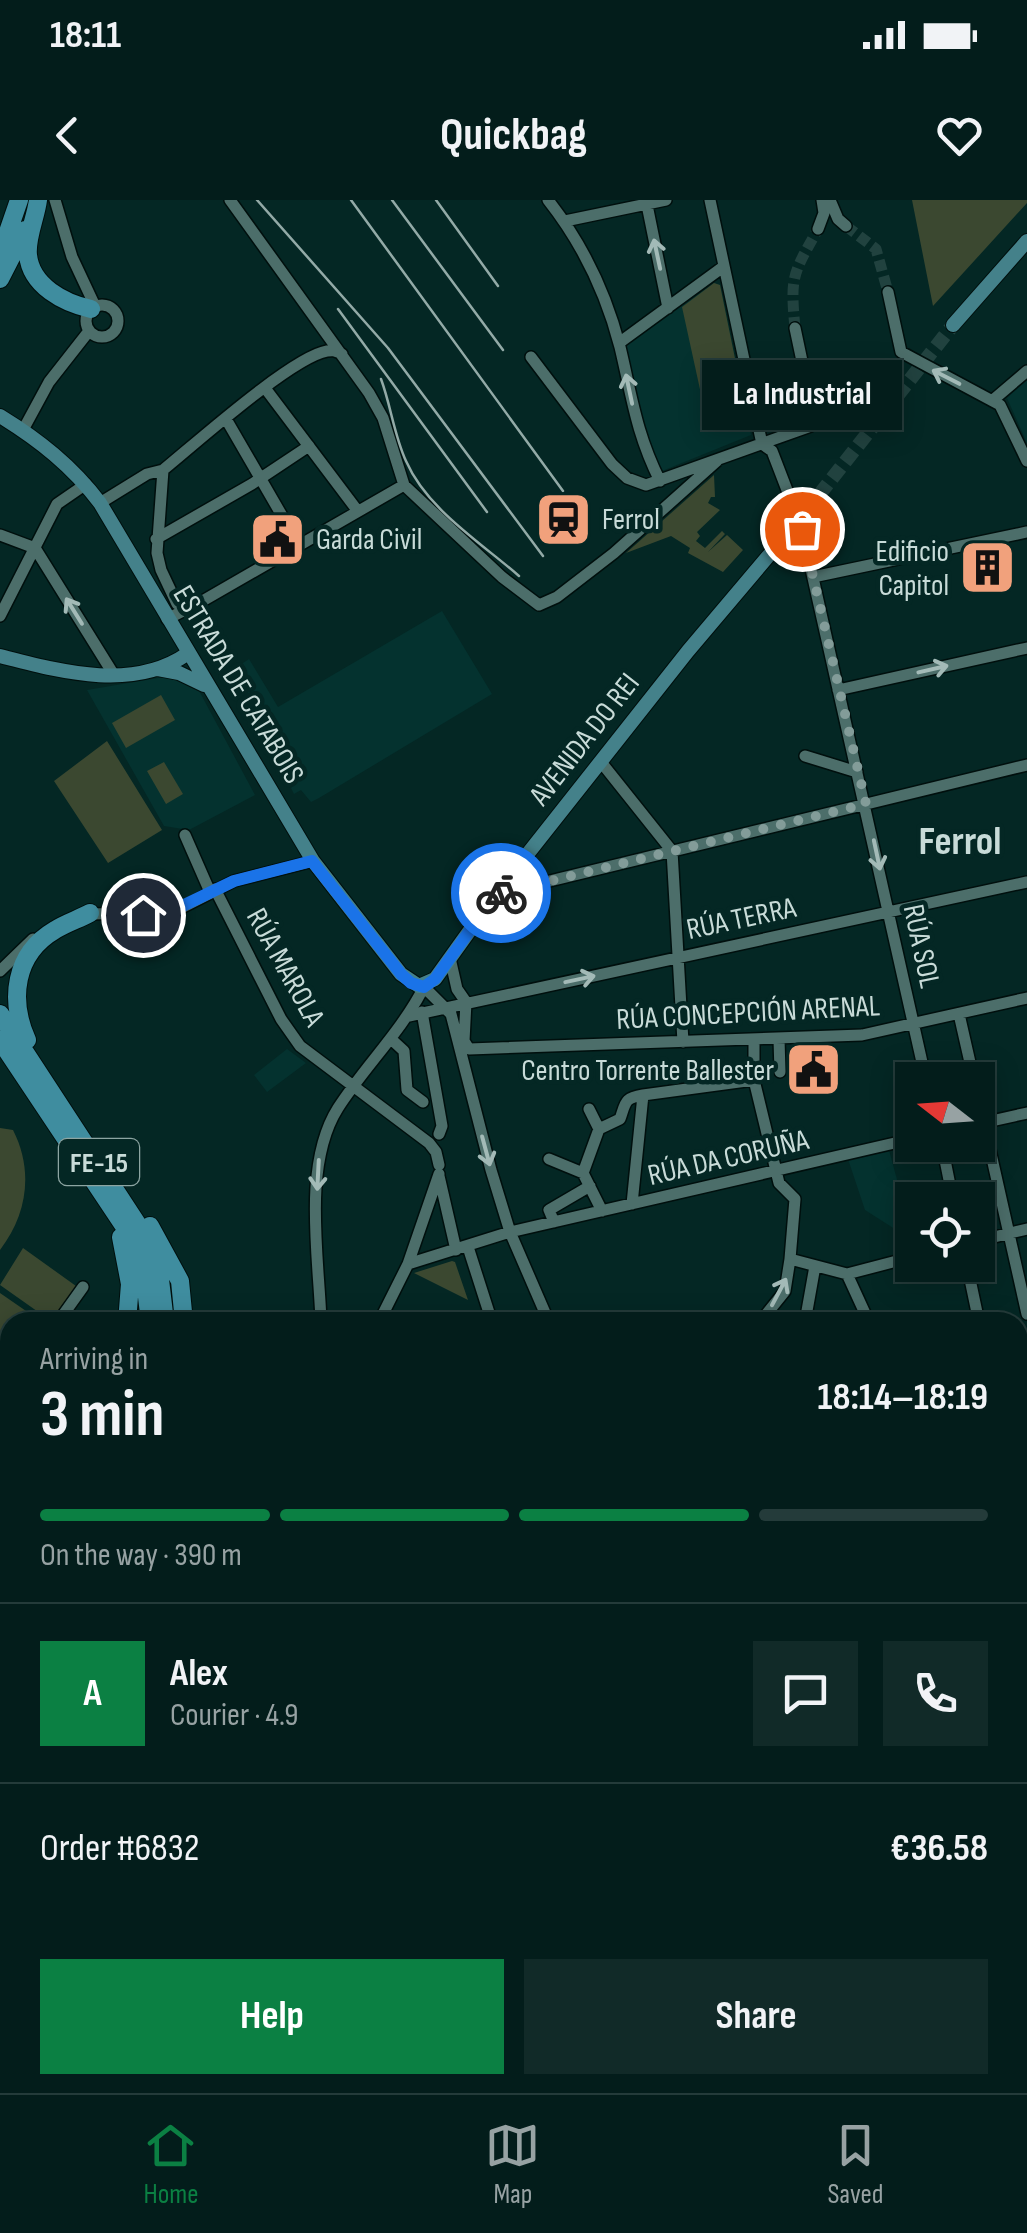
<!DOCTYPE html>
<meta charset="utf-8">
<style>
body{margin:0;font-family:"Sofia Sans Condensed",sans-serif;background:#112a28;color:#f1f3f6;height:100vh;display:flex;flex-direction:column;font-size:38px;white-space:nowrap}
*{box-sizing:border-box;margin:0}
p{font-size:32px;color:#97a2a3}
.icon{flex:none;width:55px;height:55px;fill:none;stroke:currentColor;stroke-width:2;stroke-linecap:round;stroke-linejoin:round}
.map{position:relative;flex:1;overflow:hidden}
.side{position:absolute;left:0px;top:1112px;width:1028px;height:782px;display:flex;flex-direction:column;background:#031d1b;border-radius:30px 30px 0 0;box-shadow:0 5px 25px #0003,0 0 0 2px #243b3a}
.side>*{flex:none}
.needle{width:65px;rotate:287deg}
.buttons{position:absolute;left:895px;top:862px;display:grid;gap:20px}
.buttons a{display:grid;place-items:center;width:100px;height:100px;border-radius:0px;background:#031d1b;box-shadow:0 5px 25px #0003,0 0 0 2px #243b3a;font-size:50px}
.pin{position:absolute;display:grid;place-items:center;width:85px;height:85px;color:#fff;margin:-42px;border:5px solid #fff;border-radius:50%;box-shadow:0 2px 10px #0007}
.courier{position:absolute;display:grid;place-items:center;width:100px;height:100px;margin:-50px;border:8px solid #1a73e8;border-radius:50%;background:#fff;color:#222;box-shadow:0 2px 12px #0007}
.bubble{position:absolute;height:70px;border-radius:0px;background:#031d1b;box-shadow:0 5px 25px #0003,0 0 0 2px #243b3a;font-size:32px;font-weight:700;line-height:70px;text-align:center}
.summary em{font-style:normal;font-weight:700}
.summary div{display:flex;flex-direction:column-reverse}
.summary{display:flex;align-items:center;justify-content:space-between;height:170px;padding:0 40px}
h1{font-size:65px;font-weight:700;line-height:75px}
.bar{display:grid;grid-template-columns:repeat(4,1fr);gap:15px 10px;align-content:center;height:120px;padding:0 40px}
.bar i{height:12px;border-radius:8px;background:#243b3a}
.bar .current{background:#0b8043}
.bar p{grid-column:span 4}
.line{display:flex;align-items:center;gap:25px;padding:0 40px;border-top:2px solid #243b3a}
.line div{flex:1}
.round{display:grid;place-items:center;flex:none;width:105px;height:105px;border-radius:0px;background:#112a28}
.action{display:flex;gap:20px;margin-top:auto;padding:20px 40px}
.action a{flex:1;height:115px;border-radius:0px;background:#0b8043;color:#fff;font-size:40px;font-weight:700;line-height:115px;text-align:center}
.action a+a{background:#112a28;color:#f1f3f6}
.status{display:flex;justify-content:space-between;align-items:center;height:70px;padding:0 50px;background:#031d1b;direction:ltr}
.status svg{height:28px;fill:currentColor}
header{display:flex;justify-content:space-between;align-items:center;height:130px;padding:0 40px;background:#031d1b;font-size:45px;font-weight:700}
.dock{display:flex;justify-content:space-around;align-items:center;height:140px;border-top:2px solid #243b3a;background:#031d1b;font-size:28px;color:#97a2a3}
.dock a{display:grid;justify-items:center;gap:5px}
.dock .current{color:#0b8043}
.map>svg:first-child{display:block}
.built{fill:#04322f}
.green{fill:#3b4830}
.water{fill:#001428;stroke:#3c505d;stroke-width:2.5}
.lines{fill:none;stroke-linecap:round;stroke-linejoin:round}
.minor-tunnel{stroke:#21423f;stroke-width:11;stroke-dasharray:11 5.5;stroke-linecap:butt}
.major-tunnel{stroke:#21423f;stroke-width:14;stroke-dasharray:14 7;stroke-linecap:butt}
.minor-casing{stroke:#000f0d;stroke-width:14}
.major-casing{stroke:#000f0d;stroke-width:16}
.highway-casing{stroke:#000f0d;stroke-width:20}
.minor{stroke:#4c6e6a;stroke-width:11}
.major{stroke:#44818a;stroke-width:14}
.highway{stroke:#3f8d9f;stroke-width:18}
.rail{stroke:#93aaa7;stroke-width:2.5}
.oneway{stroke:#a3bab7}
.done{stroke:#839c99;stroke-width:10;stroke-dasharray:0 18}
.route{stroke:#1a73e8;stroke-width:12}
.labels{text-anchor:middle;stroke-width:9;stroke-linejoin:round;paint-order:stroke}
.shield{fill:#042724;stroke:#8da5a2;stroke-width:2.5}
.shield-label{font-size:28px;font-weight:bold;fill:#c8dbd8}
.poi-label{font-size:30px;fill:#c8dbd8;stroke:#042724;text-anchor:start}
.street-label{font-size:30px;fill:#c8dbd8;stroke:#042724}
.district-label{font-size:40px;font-weight:bold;fill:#c8dbd8;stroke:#042724}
</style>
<div class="status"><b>18:11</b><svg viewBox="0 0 49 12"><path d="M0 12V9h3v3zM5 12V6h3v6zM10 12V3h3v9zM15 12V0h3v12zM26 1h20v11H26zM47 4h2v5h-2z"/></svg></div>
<header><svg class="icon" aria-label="back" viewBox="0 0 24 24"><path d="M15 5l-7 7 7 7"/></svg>Quickbag<svg class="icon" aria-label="heart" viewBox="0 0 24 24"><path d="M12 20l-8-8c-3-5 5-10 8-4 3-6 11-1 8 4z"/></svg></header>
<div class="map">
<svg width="1027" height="1893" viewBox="0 0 1027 1893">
<rect width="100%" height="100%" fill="#042724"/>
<path class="built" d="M714,83L720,85L751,235L662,271L647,244L624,147Z
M1027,180V243L1007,198Z
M442,411L492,494L319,598L311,602L301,590L294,594L291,588L296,582L231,471L249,459L278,507Z
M170,476L197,487L255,595L189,630L164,626L87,490Z
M287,849L306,863L267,892L254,875Z
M889,950L899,987L918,1000H912V1009L898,1031L865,1010L848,959Z"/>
<path class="green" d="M912,0H1027V3L933,106Z
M714,83L720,85L740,183L737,186L701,194L682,107Z
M714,275L715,297H711L708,303L720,310L697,332L700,336L696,341L705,348L722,331L725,334L708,352L727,335L743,350L723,372L688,353L690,348L671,336L626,353Z
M161,495L175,520L126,548L112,523Z
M107,541L162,630L108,663L54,581Z
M164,562L183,594L166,604L147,571Z
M0,928L13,930C34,971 27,1015 0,1050Z
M23,1048L76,1086L51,1121L0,1085Z
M452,1061L455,1062L468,1100L414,1073Z
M0,1093L42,1122H10V1164L0,1157Z"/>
<path class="water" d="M0,1366L10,1374V1885H285L290,1893H0Z"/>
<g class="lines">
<path class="minor-tunnel" d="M846,26L876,49L888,92
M795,128C790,75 793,74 818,29"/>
<path class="major-tunnel" d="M793,328L953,125"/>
<defs>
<path id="minor" d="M55,0L72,57L95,106
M230,0L369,193L383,218L404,285
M548,0C582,43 606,93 620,147C632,197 636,233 660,281
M646,0L668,108
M710,0L762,244
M830,0L838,19L846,26
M565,21L666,0
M818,29L824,13L822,0
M888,92L901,152L1000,205L1027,261
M86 121a16 16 0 1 1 32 0a16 16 0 1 1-32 0Z
M619,143L723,67
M531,157L612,264L627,278L646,285L811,226L814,218L795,128
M265,188L357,310
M993,200L1027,171
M226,219L299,345
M23,230L49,182L89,131
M762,244L772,251L802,329L926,880
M163,270L157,353L161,370L177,404
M100,303L147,274L163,270C195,244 292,157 327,151C335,150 335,151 342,154
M0,335L35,348
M156,339L252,284L309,246
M35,348L114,475
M813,377L1027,332
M0,416L57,304L86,284
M167,419L199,403L404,285L502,377L539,405L557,397L614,353L717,261
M838,490L1027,448
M805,556L857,572
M601,562L672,651L683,842
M185,635L210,692
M215,689L281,819L300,846L429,943L436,952L439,965
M496,694L1027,565
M84,714L160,713L183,707L234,681L313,661
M450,758L457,789L466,802
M0,771L33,739
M424,787L451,814L491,970L510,1032L549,1122
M466,802L464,841L469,849
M422,812L442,926L439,934
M959,814L974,880
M409,816L1027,682
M391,839L404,851L407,890L423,902
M754,839V880L779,983L795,999L790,1059L847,1074L912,1057
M779,839L780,872
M469,849L862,835L1027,798
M978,896L1027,1114
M589,909L599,929
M978,924L1027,913
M599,929L583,973L602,1011
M599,929L620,919C626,902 624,898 643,895
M942,945L953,1000
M549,959L583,973
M439,976L456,1050
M632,1004L643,895L754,880
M554,1022L549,1010L590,986
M978,1041L1027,1029
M468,1047L492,1122
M408,1064L510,1032L912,939
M967,1065L979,1122
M847,1074L869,1122
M58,1122L83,1087
M321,1122C319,1057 302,965 338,908C365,866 401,832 424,787
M379,1122L408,1064L439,974
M760,1122L785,1091L790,1059
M805,1122L815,1066
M1018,1145L1027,1143
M0,1205L10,1191
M1018,1260L1027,1258
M1018,1305L1027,1348
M1018,1372L1027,1370
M1018,1465L1027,1464
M1018,1546L1027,1545
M1018,1622L1027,1630
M1018,1688L1027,1680
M1018,1882L1027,1888
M476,1885L485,1893
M626,1885L634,1893"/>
<path id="major" d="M953,125L1027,41
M0,216C39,240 72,266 100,303L313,661L401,774L419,786L435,779L496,694L688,451L792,328
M782,351L789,348L808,355
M0,456C59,471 132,492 187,454
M158,469L179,473L204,485"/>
<path id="highway" d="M38,0C36,17 26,38 28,55C31,86 64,103 91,109
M0,55L19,0
M0,79L25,30
M0,814L145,1036L159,1071L165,1122
M0,840L132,1038L144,1072L150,1122
M27,840C9,800 14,754 55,730C66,723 79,719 90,713
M150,1026L180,1081L184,1122
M121,1037L130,1084L127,1122
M0,1296L10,1294
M8,1308L10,1309
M352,1885L356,1893
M372,1885L376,1893"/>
</defs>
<use href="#minor" class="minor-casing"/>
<use href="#major" class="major-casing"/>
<use href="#highway" class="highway-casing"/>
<use href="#minor" class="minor"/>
<use href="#major" class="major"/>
<use href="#highway" class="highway"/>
<path class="rail" d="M257,0L388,148L543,356
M351,0L563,291
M392,0L503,150
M436,0L498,86
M338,109L487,312
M381,179C391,206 394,235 406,261C427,309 480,342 519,376
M328,1885L332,1893"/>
</g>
<defs><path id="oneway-shaft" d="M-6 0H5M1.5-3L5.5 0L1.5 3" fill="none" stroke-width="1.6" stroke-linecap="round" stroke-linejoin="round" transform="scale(2.5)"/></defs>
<g class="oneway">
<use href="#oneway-shaft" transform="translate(657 54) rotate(-102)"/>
<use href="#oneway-shaft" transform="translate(946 177) rotate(-153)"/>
<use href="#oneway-shaft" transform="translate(629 189) rotate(-102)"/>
<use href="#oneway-shaft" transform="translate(74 411) rotate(-122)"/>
<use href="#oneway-shaft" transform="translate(933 469) rotate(-13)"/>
<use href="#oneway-shaft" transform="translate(877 655) rotate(78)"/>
<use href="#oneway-shaft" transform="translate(580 779) rotate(-12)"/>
<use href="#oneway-shaft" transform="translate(486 951) rotate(75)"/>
<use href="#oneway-shaft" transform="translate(318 975) rotate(93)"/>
<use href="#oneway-shaft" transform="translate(779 1092) rotate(-62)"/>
</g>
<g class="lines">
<path class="done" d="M501,693L866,604L802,329"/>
<path class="route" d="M143,715L174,710L234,681L312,661L401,774L411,783L424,787L435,779L496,694L501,693"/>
</g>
<defs>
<symbol id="station-square" viewBox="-11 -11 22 22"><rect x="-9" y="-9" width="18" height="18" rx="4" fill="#f1a17c" stroke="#042724"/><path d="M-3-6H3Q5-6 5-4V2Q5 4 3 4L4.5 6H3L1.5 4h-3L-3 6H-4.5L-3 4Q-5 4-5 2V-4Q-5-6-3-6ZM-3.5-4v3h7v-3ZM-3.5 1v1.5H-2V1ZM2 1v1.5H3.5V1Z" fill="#111"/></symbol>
<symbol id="civic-square" viewBox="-11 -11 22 22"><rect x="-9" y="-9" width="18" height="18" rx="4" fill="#f1a17c" stroke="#042724"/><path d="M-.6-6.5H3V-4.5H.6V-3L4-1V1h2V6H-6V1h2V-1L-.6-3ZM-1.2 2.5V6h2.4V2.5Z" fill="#111"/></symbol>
<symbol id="building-square" viewBox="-11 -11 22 22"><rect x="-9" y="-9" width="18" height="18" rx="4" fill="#f1a17c" stroke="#042724"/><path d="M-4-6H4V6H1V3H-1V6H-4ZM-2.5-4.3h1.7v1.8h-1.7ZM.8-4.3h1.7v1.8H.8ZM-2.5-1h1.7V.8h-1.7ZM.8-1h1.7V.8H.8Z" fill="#111"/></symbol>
</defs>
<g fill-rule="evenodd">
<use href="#station-square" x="532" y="288" width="63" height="63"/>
<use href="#civic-square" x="246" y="308" width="63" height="63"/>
<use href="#building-square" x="956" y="336" width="63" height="63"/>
<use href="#civic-square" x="782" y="838" width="63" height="63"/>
</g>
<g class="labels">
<rect class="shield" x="59" y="939" width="80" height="46" rx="8"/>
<g class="shield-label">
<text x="99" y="972">FE-15</text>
</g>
<g class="poi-label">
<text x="602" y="329">Ferrol</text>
<text x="316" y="349">Garda Civil</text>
<text x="949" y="361" text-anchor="end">Edificio<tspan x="949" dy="34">Capitol</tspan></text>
<text x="774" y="880" text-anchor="end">Centro Torrente Ballester</text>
</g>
<g class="street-label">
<text transform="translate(239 484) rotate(59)" y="10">ESTRADA DE CATABOIS</text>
<text transform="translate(584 539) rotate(-52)" y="10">AVENIDA DO REI</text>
<text transform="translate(741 718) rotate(-12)" y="10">RÚA TERRA</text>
<text transform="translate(922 746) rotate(78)" y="10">RÚA SOL</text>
<text transform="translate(286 767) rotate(61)" y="10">RÚA MAROLA</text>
<text transform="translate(748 812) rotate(-3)" y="10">RÚA CONCEPCIÓN ARENAL</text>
<text transform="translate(728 957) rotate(-13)" y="10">RÚA DA CORUÑA</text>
</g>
<g class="district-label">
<text x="960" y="654">Ferrol</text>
</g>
</g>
</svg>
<div class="buttons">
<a><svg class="needle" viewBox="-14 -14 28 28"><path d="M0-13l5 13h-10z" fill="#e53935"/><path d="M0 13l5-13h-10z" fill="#97a2a3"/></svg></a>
<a><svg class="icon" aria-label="locate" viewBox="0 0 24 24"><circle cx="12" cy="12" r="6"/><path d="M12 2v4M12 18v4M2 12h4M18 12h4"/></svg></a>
</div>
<div class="pin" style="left:802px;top:329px;background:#ea580c"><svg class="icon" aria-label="bag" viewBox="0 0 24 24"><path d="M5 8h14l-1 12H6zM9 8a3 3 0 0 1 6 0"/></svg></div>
<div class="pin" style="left:143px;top:715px;background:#1f2937"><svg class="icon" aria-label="home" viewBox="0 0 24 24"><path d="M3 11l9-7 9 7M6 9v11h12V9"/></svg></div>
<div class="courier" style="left:501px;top:693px"><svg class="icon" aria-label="bike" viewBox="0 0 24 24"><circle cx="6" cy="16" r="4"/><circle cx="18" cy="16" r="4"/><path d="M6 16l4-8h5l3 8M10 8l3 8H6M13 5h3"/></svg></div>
<div class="bubble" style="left:702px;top:160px;width:200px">La Industrial</div>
<section class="side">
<div class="summary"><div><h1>3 min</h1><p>Arriving in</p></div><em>18:14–18:19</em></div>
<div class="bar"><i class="current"></i><i class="current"></i><i class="current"></i><i></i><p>On the way · 390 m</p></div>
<div class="line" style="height:180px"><b class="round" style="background:#0b8043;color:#fff">A</b><div><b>Alex</b><p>Courier · 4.9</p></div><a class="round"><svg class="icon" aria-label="chat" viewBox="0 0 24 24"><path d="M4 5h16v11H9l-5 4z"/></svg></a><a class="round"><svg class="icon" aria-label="phone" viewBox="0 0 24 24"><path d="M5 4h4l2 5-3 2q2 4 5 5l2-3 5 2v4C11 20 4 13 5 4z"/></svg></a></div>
<div class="line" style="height:130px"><div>Order #6832</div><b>€36.58</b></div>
<div class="action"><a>Help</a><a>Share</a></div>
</section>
</div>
<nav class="dock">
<a class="current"><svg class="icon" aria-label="home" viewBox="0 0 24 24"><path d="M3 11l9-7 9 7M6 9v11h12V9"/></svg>Home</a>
<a><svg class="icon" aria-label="map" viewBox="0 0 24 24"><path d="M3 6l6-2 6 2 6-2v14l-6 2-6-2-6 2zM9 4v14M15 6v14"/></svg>Map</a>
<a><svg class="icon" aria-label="saved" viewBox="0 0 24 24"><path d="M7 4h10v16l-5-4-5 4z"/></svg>Saved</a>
</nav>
